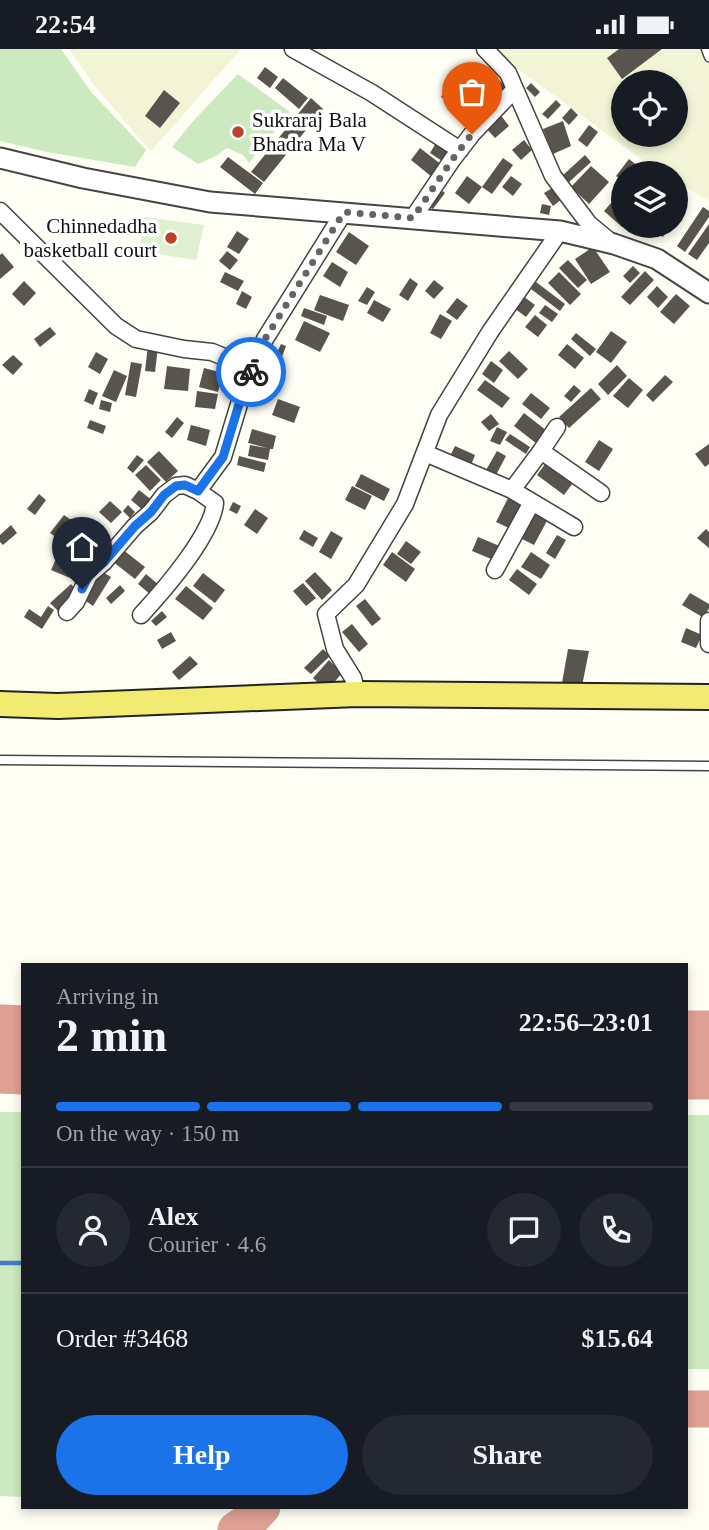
<!DOCTYPE html>
<meta charset="utf-8">
<style>
body{margin:0;font-family:"Times New Roman",serif;background:#242831;color:#f1f3f6;height:100vh;display:flex;flex-direction:column;font-size:26px;white-space:nowrap}
*{box-sizing:border-box;margin:0}
p{font-size:23px;color:#9ea1a6}
.icon{flex:none;width:38px;height:38px;fill:none;stroke:currentColor;stroke-width:2;stroke-linecap:round;stroke-linejoin:round}
.map{position:relative;flex:1;overflow:hidden}
.sheet{position:absolute;left:21px;top:914px;width:667px;height:546px;display:flex;flex-direction:column;background:#171b24;border-radius:0px;box-shadow:0 4px 10px #0003}
.sheet>*{flex:none}
.fabs{position:absolute;left:611px;top:21px;display:grid;gap:14px}
.fabs a{display:grid;place-items:center;width:77px;height:77px;border-radius:50%;background:#171b24;box-shadow:0 4px 10px #0003;font-size:35px}
.pin{position:absolute;display:grid;place-items:center;width:60px;height:60px;color:#fff;margin:-72px -30px;border-radius:50% 50% 50% 0;rotate:-45deg;box-shadow:0 0 7px #0007}
.pin .icon{rotate:45deg}
.courier{position:absolute;display:grid;place-items:center;width:70px;height:70px;margin:-35px;border:5px solid #1a73e8;border-radius:50%;background:#fff;color:#222;box-shadow:0 2px 9px #0007}
.overview em{font-style:normal;font-weight:800}
.overview div{display:flex;flex-direction:column-reverse}
.overview{display:flex;align-items:center;justify-content:space-between;height:119px;padding:0 35px}
h1{font-size:46px;font-weight:800;line-height:52px}
.bar{display:grid;grid-template-columns:repeat(4,1fr);gap:10px 7px;align-content:center;height:84px;padding:0 35px}
.bar i{height:9px;border-radius:5px;background:#363941}
.bar .on{background:#1a73e8}
.bar p{grid-column:span 4}
.line{display:flex;align-items:center;gap:18px;padding:0 35px;border-top:2px solid #363941}
.line div{flex:1}
.round{display:grid;place-items:center;flex:none;width:74px;height:74px;border-radius:37px;background:#242831}
.button{display:flex;gap:14px;margin-top:auto;padding:14px 35px}
.button a{flex:1;height:80px;border-radius:42px;background:#1a73e8;color:#fff;font-size:28px;font-weight:800;line-height:80px;text-align:center}
.button a+a{background:#242831;color:#f1f3f6}
.status{display:flex;justify-content:space-between;align-items:center;height:49px;padding:0 35px;background:#171b24;direction:ltr}
.status svg{height:19px;fill:currentColor}
.map>svg:first-child{display:block}
.farmland{fill:#f1f4d5;fill-rule:evenodd}
.green{fill:#cce9bf}
.pitch{fill:#dff0d0}
.lines{fill:none;stroke-linecap:round;stroke-linejoin:round}
.stream{stroke:#457bc8;stroke-width:4.5}
.taxiway{stroke:#dda092;stroke-width:37}
.runway{stroke:#dda092;stroke-width:89}
.building{fill:#59544d}
.service-casing{stroke:#444;stroke-width:11}
.minor-casing{stroke:#444;stroke-width:19}
.tertiary-casing{stroke:#444;stroke-width:23}
.primary-casing{stroke:#222;stroke-width:28}
.service{stroke:#fff;stroke-width:8}
.minor{stroke:#fff;stroke-width:16}
.tertiary{stroke:#fff;stroke-width:19}
.primary{stroke:#f2eb71;stroke-width:24}
.done{stroke:#646461;stroke-width:7;stroke-dasharray:0 12.6}
.route{stroke:#1a73e8;stroke-width:9}
.poi-dot{fill:#bc422e;stroke:#fff;stroke-width:2.5}
.labels{text-anchor:middle;stroke-width:7;stroke-linejoin:round;paint-order:stroke}
.poi-label{font-size:21px;fill:#111;stroke:#fff;text-anchor:start}
</style>
<div class="status"><b>22:54</b><svg viewBox="0 0 49 12"><path d="M0 12V9h3v3zM5 12V6h3v6zM10 12V3h3v9zM15 12V0h3v12zM26 1h20v11H26zM47 4h2v5h-2z"/></svg></div>
<div class="map">
<svg width="709" height="1481" viewBox="0 0 709 1481">
<rect width="100%" height="100%" fill="#fefef5"/>
<path class="farmland" d="M69,0H241L151,102L97,40Z
M497,0H709V152L676,132V124H663L648,115L510,14ZM623,33H676V86H623Z"/>
<path class="green" d="M0,0H61L91,43L146,101L135,118L47,103L0,92Z
M238,25L290,63L249,114L243,106L227,99L216,107L198,115L172,98L195,70Z
M0,1063H23V1448L0,1447Z
M686,1066H709V1320H686Z"/>
<path class="pitch" d="M144,168L204,176L196,211L139,202Z"/>
<g class="lines">
<path class="stream" d="M0,1214H23"/>
<path class="taxiway" d="M686,1360H709
M236,1481L249,1472L262,1458"/>
<path class="runway" d="M0,1000L23,1001
M686,1006H709"/>
</g>
<path class="building" d="M619,0H662L622,30L607,9Z
M265,18L278,28L270,39L257,29Z
M283,29L308,49L299,60L275,39Z
M455,29L469,39L455,58L441,48Z
M499,31L507,39L490,58L481,51Z
M531,34L540,43L535,48L526,39Z
M164,41L180,54L160,79L145,67Z
M470,42L480,51L466,65L457,56Z
M311,49L323,60L264,133L251,123Z
M556,51L561,56L548,70L542,65Z
M571,59L578,66L569,76L562,69Z
M499,64L509,77L495,89L484,77Z
M563,72L571,97L553,105L543,80Z
M589,76L598,83L587,98L578,91Z
M524,91L532,101L521,111L512,101Z
M436,94L448,101L442,112L430,104Z
M420,99L442,116L432,128L411,111Z
M585,106L591,113L568,134L562,127Z
M228,108L263,134L255,145L220,118Z
M503,109L513,116L492,145L482,138L469,155L455,144L467,127L482,138Z
M629,110L639,118L634,124H623V132L616,127Z
M591,117L609,133L589,155L571,138Z
M511,127L522,135L513,147L502,138Z
M437,138L445,144L433,160L425,154Z
M554,138L562,150L553,157L544,144Z
M619,145L623,149V176L622,178L604,162Z
M542,155L551,157L549,166L540,164Z
M703,158L709,162V168L685,203L677,197Z
M709,175V194L697,211L688,205Z
M657,177H670L663,188L654,183Z
M237,182L249,190L239,205L227,198Z
M349,183L369,197L356,216L336,203Z
M593,198L610,223L591,235L575,210Z
M227,202L238,211L230,221L219,212Z
M2,204L14,218L0,230V206Z
M568,211L587,231L578,239L559,219Z
M332,213L348,223L340,238L323,227Z
M633,217L640,224L630,234L623,227Z
M645,222L654,231L630,256L621,248Z
M225,223L244,232L238,242L220,233Z
M559,223L581,245L570,256L548,234Z
M410,229L418,235L408,252L399,246Z
M434,231L444,239L434,250L425,242Z
M24,232L36,244L24,257L12,245Z
M536,233L565,255L560,262L531,240Z
M657,237L668,248L658,259L647,248Z
M367,238L375,243L367,256L358,252Z
M242,242L252,248L246,260L236,255Z
M676,245L690,257L674,275L660,263Z
M320,246L349,256L343,272L314,261Z
M523,247L535,256L526,268L514,259Z
M457,249L468,257L457,271L446,263Z
M374,251L391,260L383,273L367,264Z
M545,256L558,265L552,273L539,264Z
M304,259L327,267L324,276L301,267Z
M440,265L452,272L441,290L430,284Z
M535,266L547,276L538,288L525,278Z
M304,272L330,284L320,303L295,291Z
M50,278L56,285L40,298L34,290Z
M611,282L627,293L611,314L596,303Z
M576,284L596,300L590,307L571,290Z
M281,295L286,297L280,313L274,310Z
M567,295L584,309L575,320L558,306Z
M148,296L158,298L155,323L145,322Z
M509,302L528,320L518,330L499,312Z
M96,303L108,310L100,325L88,318Z
M13,306L23,315L13,326L2,316Z
M491,312L503,321L494,334L482,325Z
M131,313L142,315L136,348L125,346Z
M617,316L627,327L608,346L598,335Z
M167,317L190,320L188,342L164,340Z
M204,319L223,324L218,343L199,338Z
M114,321L127,327L116,353L102,347Z
M665,326L673,333L653,353L646,346Z
M629,329L643,341L628,359L613,347Z
M485,331L510,349L502,359L477,341Z
M574,336L581,342L571,353L564,347Z
M591,339L601,350L569,379L559,368Z
M89,340L98,344L93,356L84,352Z
M197,342L218,345L215,360L195,358Z
M531,344L550,359L541,370L522,355Z
M278,350L300,358L294,374L272,366Z
M101,351L112,354L110,363L99,360Z
M524,364L547,382L537,395L514,377Z
M491,365L499,375L489,382L481,373Z
M177,368L184,374L172,389L165,383Z
M90,371L106,377L103,385L87,379Z
M191,376L210,381L206,397L187,391Z
M497,378L507,383L500,396L490,392Z
M252,380L276,387L273,400H270L268,411L248,407L250,396L267,399L248,394Z
M510,385L530,398L526,405L505,391Z
M599,391L613,400L599,422L585,413Z
M709,395V415L705,418L695,405Z
M455,397L475,406L471,416L450,407Z
M159,402L178,422L166,433L147,413Z
M497,402L506,407L496,426L486,421Z
M137,406L144,411L133,424L127,419Z
M239,407L266,414L264,423L237,416Z
M548,411L575,431L564,446L537,426Z
M146,416L161,431L150,442L135,426Z
M361,425L390,440L384,452L355,437Z
M352,437L372,447L365,461L345,451Z
M139,441L153,452L144,462L131,451Z
M39,445L46,451L35,466L27,460Z
M508,449L523,456L511,480L496,473Z
M110,452L122,463L111,474L99,463Z
M233,453L241,457L237,465L229,461Z
M128,456L135,463L130,469L123,462Z
M255,460L268,469L257,485L244,476Z
M534,461L549,468L534,496L520,489Z
M64,466L74,473L60,491L50,484Z
M11,476L17,484L3,496L0,493V486Z
M706,480L709,483V499L697,489Z
M304,481L318,489L313,498L299,490Z
M88,482L105,501L93,511L76,493Z
M331,482L343,489L331,510L319,503Z
M557,486L566,491L555,510L546,504Z
M478,488L502,498L496,512L472,502Z
M406,492L421,503L411,515L397,505Z
M122,500L145,518L135,530L112,512Z
M392,503L415,520L406,533L383,516Z
M531,503L550,516L541,530L521,518Z
M58,505L82,515L75,531L51,521Z
M517,520L537,535L529,546L509,531Z
M101,522L111,528L93,557L83,550Z
M315,523L332,541L322,551L305,532Z
M203,524L225,541L215,554L193,537Z
M146,525L159,536L151,546L138,535Z
M303,534L316,549L306,557L293,542Z
M71,535L78,543L58,562L50,554Z
M120,536L125,542L111,555L106,549Z
M186,537L213,559L203,571L175,550Z
M690,544L709,555V559L704,569L682,556Z
M365,550L381,570L372,577L356,557Z
M48,557L54,561L42,580L24,568L29,560L41,568Z
M162,562L167,568L156,577L151,572Z
M352,575L368,595L359,603L342,583Z
M686,579L702,586L696,599L681,593Z
M171,583L176,592L162,600L157,591Z
M323,600L330,607L311,625L304,619Z
M568,600L589,602L582,637L562,634Z
M190,607L198,615L179,631L172,623Z
M329,611L342,624L327,642L313,629Z"/>
<g class="lines">
<defs>
<path id="service" d="M706,0L709,8
M0,711L709,717"/>
<path id="minor" d="M293,0L372,44L460,101
M485,0L508,24L553,127L589,175L612,194
M0,162L116,277L136,290L184,300L212,303L253,320
M413,169L452,111L472,85L515,40
M557,378L541,402L601,444
M425,404L512,441L574,478
M512,441L541,402
M198,442L223,408L240,352L265,290L344,163
M495,521L532,453
M67,563L76,553L89,526L104,513L135,477L151,463L164,446L176,437L185,436L198,442L215,454C212,486 163,542 141,566
M709,595V572
M357,645L353,629L335,600L326,565L356,536L405,455L439,366L490,283L560,182"/>
<path id="tertiary" d="M0,109L83,129L210,153L560,182L614,195L657,210L709,244"/>
<path id="primary" d="M0,655L58,657L357,645L709,648"/>
</defs>
<use href="#service" class="service-casing"/>
<use href="#minor" class="minor-casing"/>
<use href="#tertiary" class="tertiary-casing"/>
<use href="#primary" class="primary-casing"/>
<use href="#service" class="service"/>
<use href="#minor" class="minor"/>
<use href="#tertiary" class="tertiary"/>
<use href="#primary" class="primary"/>
</g>
<g class="lines">
<path class="done" d="M251,323L265,290L344,163L413,169L452,111L472,85"/>
<path class="route" d="M82,540L89,526L104,513L135,477L151,463L164,446L176,437L185,436L198,442L223,408L240,352L251,323"/>
</g>
<g class="poi-dot">
<circle cx="238" cy="83" r="7"/>
<circle cx="171" cy="189" r="7"/>
</g>
<g class="labels">
<g class="poi-label">
<text x="252" y="78">Sukraraj Bala<tspan x="252" dy="24">Bhadra Ma V</tspan></text>
<text x="157" y="184" text-anchor="end">Chinnedadha<tspan x="157" dy="24">basketball court</tspan></text>
</g>
</g>
</svg>
<div class="fabs">
<a><svg class="icon" aria-label="locate" viewBox="0 0 24 24"><circle cx="12" cy="12" r="6"/><path d="M12 2v4M12 18v4M2 12h4M18 12h4"/></svg></a>
<a><svg class="icon" aria-label="layers" viewBox="0 0 24 24"><path d="M12 4l9 5-9 5-9-5zM3 14l9 5 9-5"/></svg></a>
</div>
<div class="pin" style="left:472px;top:85px;background:#ea580c"><svg class="icon" aria-label="bag" viewBox="0 0 24 24"><path d="M5 8h14l-1 12H6zM9 8a3 3 0 0 1 6 0"/></svg></div>
<div class="pin" style="left:82px;top:540px;background:#1f2937"><svg class="icon" aria-label="home" viewBox="0 0 24 24"><path d="M3 11l9-7 9 7M6 9v11h12V9"/></svg></div>
<div class="courier" style="left:251px;top:323px"><svg class="icon" aria-label="bike" viewBox="0 0 24 24"><circle cx="6" cy="16" r="4"/><circle cx="18" cy="16" r="4"/><path d="M6 16l4-8h5l3 8M10 8l3 8H6M13 5h3"/></svg></div>
<section class="sheet">
<div class="overview"><div><h1>2 min</h1><p>Arriving in</p></div><em>22:56–23:01</em></div>
<div class="bar"><i class="on"></i><i class="on"></i><i class="on"></i><i></i><p>On the way · 150 m</p></div>
<div class="line" style="height:126px"><a class="round"><svg class="icon" aria-label="person" viewBox="0 0 24 24"><circle cx="12" cy="8" r="4"/><path d="M4 21q1-7 8-7t8 7"/></svg></a><div><b>Alex</b><p>Courier · 4.6</p></div><a class="round"><svg class="icon" aria-label="chat" viewBox="0 0 24 24"><path d="M4 5h16v11H9l-5 4z"/></svg></a><a class="round"><svg class="icon" aria-label="phone" viewBox="0 0 24 24"><path d="M5 4h4l2 5-3 2q2 4 5 5l2-3 5 2v4C11 20 4 13 5 4z"/></svg></a></div>
<div class="line" style="height:91px"><div>Order #3468</div><b>$15.64</b></div>
<div class="button"><a>Help</a><a>Share</a></div>
</section>
</div>
